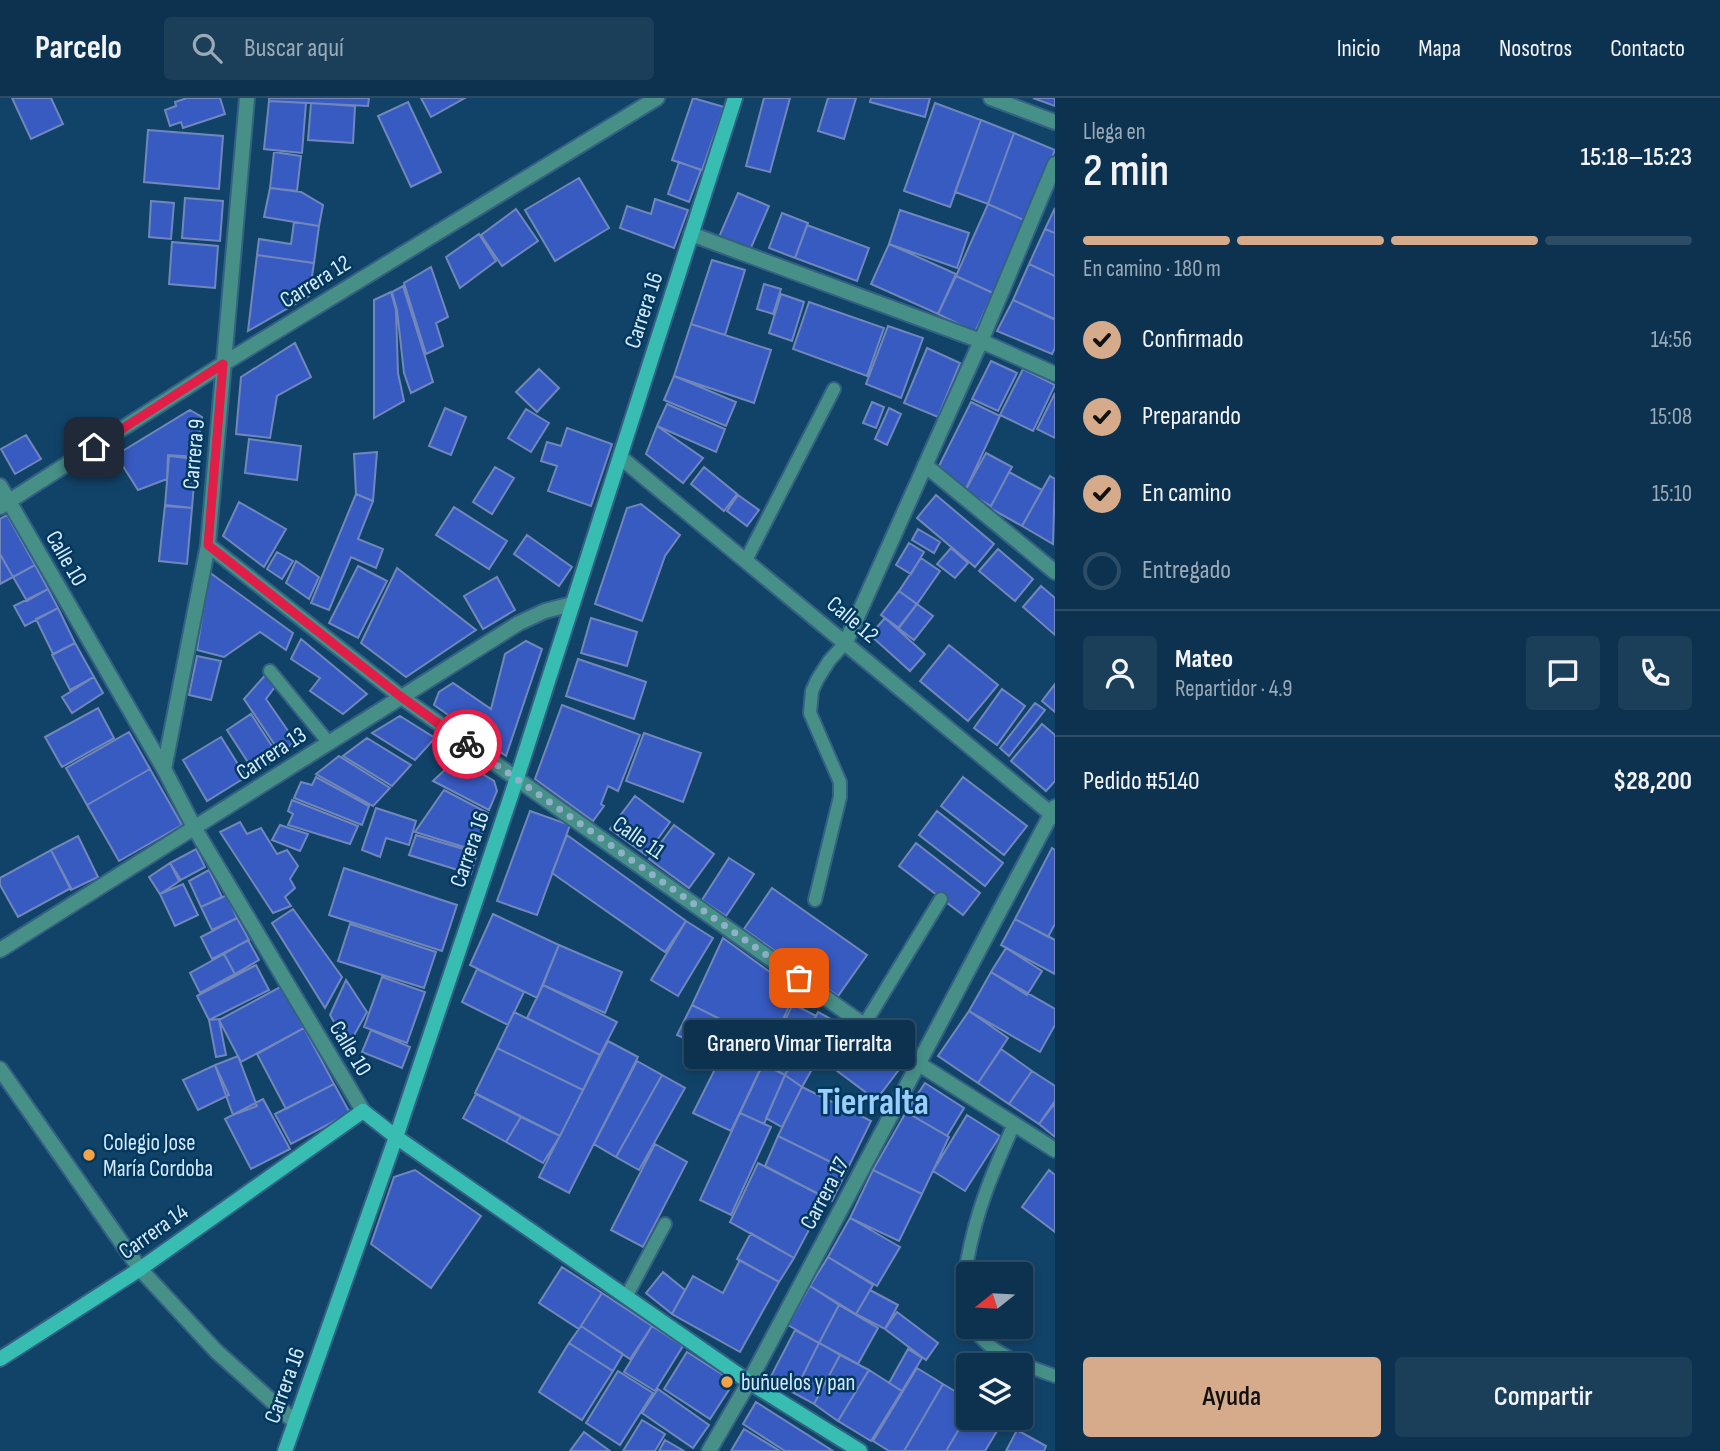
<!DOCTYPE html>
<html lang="es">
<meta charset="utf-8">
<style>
body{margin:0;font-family:"Sofia Sans Condensed",sans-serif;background:#1b3e59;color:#f1f3f6;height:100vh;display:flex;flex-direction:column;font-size:26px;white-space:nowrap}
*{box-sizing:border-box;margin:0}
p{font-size:23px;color:#9aaab7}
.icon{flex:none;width:38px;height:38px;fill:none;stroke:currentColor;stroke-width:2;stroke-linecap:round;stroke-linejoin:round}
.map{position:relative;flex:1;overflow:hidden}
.side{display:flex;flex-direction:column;background:#0d324f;width:665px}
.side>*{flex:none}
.needle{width:46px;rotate:252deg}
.fabs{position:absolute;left:956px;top:1164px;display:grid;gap:14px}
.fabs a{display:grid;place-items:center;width:77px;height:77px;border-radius:7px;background:#0d324f;box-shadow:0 4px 10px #0003,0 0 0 2px #2d4d66;font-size:35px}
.pin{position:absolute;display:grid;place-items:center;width:60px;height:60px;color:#fff;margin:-30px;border-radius:14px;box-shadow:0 4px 10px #0006}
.courier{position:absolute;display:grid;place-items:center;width:70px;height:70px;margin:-35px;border:5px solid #e11d48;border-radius:50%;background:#fff;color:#222;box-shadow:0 2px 9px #0007}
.bubble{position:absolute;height:49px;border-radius:7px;background:#0d324f;box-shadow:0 4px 10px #0003,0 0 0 2px #2d4d66;font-size:23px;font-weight:600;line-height:49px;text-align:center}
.summary em{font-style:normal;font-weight:600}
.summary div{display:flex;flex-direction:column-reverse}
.summary{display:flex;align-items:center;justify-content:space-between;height:119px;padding:0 28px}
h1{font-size:46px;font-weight:600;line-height:52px}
.bar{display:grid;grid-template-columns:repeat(4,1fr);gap:10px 7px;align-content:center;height:84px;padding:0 28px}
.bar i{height:9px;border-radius:5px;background:#2d4d66}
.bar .on{background:#d6ab8b}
.bar p{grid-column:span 4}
.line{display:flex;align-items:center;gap:18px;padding:0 28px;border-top:2px solid #2d4d66}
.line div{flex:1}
.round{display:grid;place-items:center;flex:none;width:74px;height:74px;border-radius:7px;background:#1b3e59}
ol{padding:0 28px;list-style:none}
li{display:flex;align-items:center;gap:21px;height:77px}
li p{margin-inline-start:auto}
li .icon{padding:7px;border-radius:50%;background:#d6ab8b;color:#111;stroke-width:4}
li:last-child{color:#9aaab7}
li i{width:38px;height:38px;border:4px solid #2d4d66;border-radius:50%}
.button{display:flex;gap:14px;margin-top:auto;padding:14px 28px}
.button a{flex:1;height:80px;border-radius:7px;background:#d6ab8b;color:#111;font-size:28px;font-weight:600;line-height:80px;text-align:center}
.button a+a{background:#1b3e59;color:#f1f3f6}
header{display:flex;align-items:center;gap:42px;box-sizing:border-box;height:98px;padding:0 35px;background:#0d324f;border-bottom:2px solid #2d4d66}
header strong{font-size:33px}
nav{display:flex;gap:38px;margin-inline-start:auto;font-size:24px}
.search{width:490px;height:63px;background:#1b3e59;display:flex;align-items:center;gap:18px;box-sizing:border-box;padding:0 24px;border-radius:7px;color:#9aaab7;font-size:26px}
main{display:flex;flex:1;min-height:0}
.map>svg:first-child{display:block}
.building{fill:#385bc2;stroke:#7187bb;stroke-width:2}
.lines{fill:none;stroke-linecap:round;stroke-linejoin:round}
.lane-casing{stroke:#346183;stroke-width:16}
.street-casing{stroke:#346183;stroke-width:18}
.secondary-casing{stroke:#346183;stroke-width:18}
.lane{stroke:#469088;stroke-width:12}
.street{stroke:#469088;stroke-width:14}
.secondary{stroke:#37bdb1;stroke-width:14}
.done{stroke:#90afc9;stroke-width:7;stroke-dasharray:0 12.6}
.route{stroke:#e11d48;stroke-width:9}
.poi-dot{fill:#f5a345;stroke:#02385d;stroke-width:2.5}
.labels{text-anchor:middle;stroke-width:5;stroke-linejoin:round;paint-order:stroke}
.street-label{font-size:23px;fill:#d5e9fc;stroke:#02385d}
.poi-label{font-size:23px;fill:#d5e9fc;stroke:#02385d;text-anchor:start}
.town-label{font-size:37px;font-weight:bold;fill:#9bcefb;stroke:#02385d}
</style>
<header>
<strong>Parcelo</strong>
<div class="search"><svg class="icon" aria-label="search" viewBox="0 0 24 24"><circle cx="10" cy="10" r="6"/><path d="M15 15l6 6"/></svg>Buscar aquí</div>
<nav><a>Inicio</a><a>Mapa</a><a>Nosotros</a><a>Contacto</a></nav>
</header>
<main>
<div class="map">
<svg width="1055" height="1353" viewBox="0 0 1055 1353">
<rect width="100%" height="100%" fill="#114369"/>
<path class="building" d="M12,0H51L63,26L31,41Z
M187,0H220L225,16L183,30L181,24L170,28L165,12L176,8L175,4Z
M269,0H369L368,8L269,3Z
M421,0H465L431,19Z
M693,0L724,9L702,72L672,62Z
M764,0H790L770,74L746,68Z
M828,0H856L844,41L818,33Z
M871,0H930L925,19L870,4Z
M1033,0H1055V8Z
M269,3L306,5L302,55L264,51Z
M408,4L441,74L411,89L378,18Z
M311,5L355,8L353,45L308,42Z
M935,5L981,22L950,109L904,93Z
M981,22L1014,35L988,106L955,94Z
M148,32L223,38L219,91L144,84Z
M1014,35L1055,52L1026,123L988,106Z
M274,54L301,58L297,93L270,90Z
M679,64L701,72L689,104L668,96Z
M579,80L609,130L555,163L525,112Z
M270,90L301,94L323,107L319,128L264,119Z
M738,95L769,108L750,152L719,139Z
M185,100L223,103L220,143L182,140Z
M655,101L688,112L674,150L620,130L627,108L651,116Z
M151,103L174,105L171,141L149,139Z
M988,106L1026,123L993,195L956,178Z
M1055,110V135L1045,131Z
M516,111L538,143L502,168L481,137Z
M900,112L969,135L957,170L889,146Z
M782,115L808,125L795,160L769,150Z
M294,124L319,128L314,165L257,157L259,141L291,146Z
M807,127L869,150L857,183L795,160Z
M1045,131L1055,135V178L1029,166Z
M479,136L496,163L460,190L446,159Z
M172,144L218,148L215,190L169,186Z
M889,146L956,176L938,216L871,186Z
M257,157L314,165L309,198L248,233Z
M712,162L745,172L725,237L691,226Z
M1029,166L1055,178V222L1013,202Z
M431,169L448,219L436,225L443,248L426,256L404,185Z
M956,178L993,195L975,234L938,216Z
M764,186L781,191L773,216L757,211Z
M403,188L433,284L411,295L404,275L397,212L392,194Z
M391,194L396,212L398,275L404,303L374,320V202Z
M781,196L804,204L792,243L769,235Z
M1013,202L1055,221V250L1052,256L997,233Z
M809,204L884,230L867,278L793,251Z
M691,226L771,252L754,305L674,278Z
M888,228L923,240L901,300L866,286Z
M295,245L311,279L277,298L270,340L236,336L241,279Z
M927,250L960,265L938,319L904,305Z
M991,263L1017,275L998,313L972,301Z
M539,271L559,290L537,314L516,294Z
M1023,271L1055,287L1033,333L1000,317Z
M674,278L736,304L726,328L664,302Z
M1055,295V340L1037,331Z
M872,304L884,309L876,330L863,325Z
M971,304L1000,318L965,393L939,368Z
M667,306L725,331L716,354L657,328Z
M445,310L466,319L451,357L429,348Z
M889,310L901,316L887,347L875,341Z
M526,311L549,325L531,354L508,340Z
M190,312L202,319L196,359L168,357L167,381L138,392L116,357Z
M657,328L703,360L683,385L646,356Z
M567,330L612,346L591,408L548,393L557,368L541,363L547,344L561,348Z
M26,337L41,361L15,376L1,351Z
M249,341L301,348L297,382L245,375Z
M377,354L373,403L356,396L354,356Z
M986,355L1012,369L991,408L965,393Z
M169,358L196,361L192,410L165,408Z
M495,369L514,380L492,416L473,404Z
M704,369L737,396L724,413L691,386Z
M1009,374L1042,392L1022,428L990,410Z
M1050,378L1055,381L1053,446L1022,428Z
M356,396L373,403L358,441L383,451L376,470L351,459L329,512L311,505Z
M738,397L759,412L747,428L727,413Z
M936,397L994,446L975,469L917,420Z
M239,404L286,431L264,469L223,438Z
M641,406L680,437L665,458L642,523L595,506L627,410Z
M165,407L192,410L187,466L159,463Z
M454,409L507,443L489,471L436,437Z
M7,417L35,467L13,479L0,456V421Z
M918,431L940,444L934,455L912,442Z
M527,437L572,469L559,488L514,456Z
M909,445L924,454L911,476L896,467Z
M951,450L968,465L955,480L937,466Z
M998,451L1033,481L1015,503L979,473Z
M277,454L293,463L282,481L267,471Z
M0,456L13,479L0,486Z
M921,460L940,473L917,506L899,493Z
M296,463L319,479L309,501L286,485Z
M35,467L48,491L27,503L13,479Z
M358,468L387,483L358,540L329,525Z
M397,470L476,532L406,579L361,545Z
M209,474L293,535L286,552L260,534L224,559L197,552Z
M497,479L515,512L483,531L464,498Z
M1041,488L1055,500V537L1023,509Z
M48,491L58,510L25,528L14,508Z
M899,493L917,506L899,530L881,517Z
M917,506L933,518L914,542L898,530Z
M58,510L75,545L53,556L36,521Z
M591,520L637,534L627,568L581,555Z
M885,520L925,556L910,573L870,537Z
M301,541L367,596L343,616L310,593L320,580L291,561Z
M526,543L542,551L506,658L434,607L439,594L453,585L491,611L505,556Z
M75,545L94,579L70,592L52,557Z
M949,547L998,587L968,623L920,583Z
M197,558L221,563L211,602L189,597Z
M578,561L646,584L634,621L566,598Z
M268,574L277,586L266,601L295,643L281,656L244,601Z
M94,579L103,595L72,615L62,599Z
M1055,586V614L1042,603Z
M1002,591L1025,608L997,647L974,630Z
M1035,605L1045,612L1009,658L1000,650Z
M562,607L640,637L618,693L608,688L601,706L604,708L593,723L535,681Z
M98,610L114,640L62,669L45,639Z
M251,616L279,659L255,675L227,632Z
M400,618L435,640L415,662L372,635Z
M1042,626L1055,637V683L1046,693L1011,663Z
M129,634L150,671L87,707L66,670Z
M644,635L701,655L683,704L626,683Z
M221,639L246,679L207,703L183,662Z
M367,640L411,667L392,688L343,658Z
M339,658L390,690L373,708L316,676Z
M453,658L494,683L497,693L489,712L433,683L452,665Z
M150,671L182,727L119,763L87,707Z
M316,679L369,708L362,727L294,700L301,684L312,687Z
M963,679L1027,728L1004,757L941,708Z
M444,692L488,715L477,753L415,734Z
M635,698L670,724L646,757L610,731Z
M292,702L358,728L350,746L288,727L293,716L288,713Z
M376,710L416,723L409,747L386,740L380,759L362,752Z
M530,713L570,727L537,817L497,803Z
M937,713L1003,765L985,788L919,737Z
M240,724L247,736L261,730L277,756L287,752L298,768L290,781L295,790L285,799L291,808L273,815L220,734Z
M280,727L308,736L300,753L272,742Z
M674,727L714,756L689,790L649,761Z
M416,737L477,755L471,776L409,757Z
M567,737L686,823L665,854L552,775Z
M78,738L98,779L71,792L51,752Z
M916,745L980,795L963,817L899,768Z
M1052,750L1055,752V826L1048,839L1015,821Z
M196,751L205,769L179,783L170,765Z
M51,752L71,790L18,819L0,787V780Z
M729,760L754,776L726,818L702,802Z
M170,765L181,782L160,796L149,779Z
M344,770L457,807L442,853L329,817Z
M209,772L222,799L201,809L189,783Z
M183,786L198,817L175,828L160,796Z
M772,790L867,857L838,898L744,831Z
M227,797L237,820L212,832L201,809Z
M293,811L342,879L325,910L272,825Z
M493,816L559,847L537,900L470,867Z
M237,820L249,842L212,861L201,839Z
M1015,821L1055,842V876L1001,847Z
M686,823L713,840L678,898L651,882Z
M350,826L436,854L424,890L338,863Z
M723,840L796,893L774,941L736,929L692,907Z
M248,842L259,862L235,876L224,856Z
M559,847L622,874L605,915L543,887Z
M1006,850L1042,873L1027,897L991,874Z
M224,856L235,876L200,895L190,875Z
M256,867L269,892L209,922L197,898Z
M477,871L524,894L508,927L462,904Z
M991,874L1055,911V927L1040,954L969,913Z
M382,879L425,894L407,945L364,929Z
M346,882L367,914L348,948L330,917Z
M543,887L617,924L600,957L527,920Z
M282,888L304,930L241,964L219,922Z
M793,906L816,918L785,977L763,966Z
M692,907L736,929L722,958L677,937Z
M969,913L1008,940L978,985L938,958Z
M514,914L600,957L583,992L497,950Z
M818,914L838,925L802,989L785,977Z
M219,921L226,957L216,959L209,922Z
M736,929L775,941L764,963L728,945Z
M849,929L901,969L876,1002L824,963Z
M304,930L334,986L286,1011L257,956Z
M371,932L410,949L402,970L362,954Z
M608,943L638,959L569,1095L539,1079Z
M728,945L764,963L731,1033L693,1015Z
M497,950L583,992L560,1038L475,995Z
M1001,951L1032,973L1009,1006L978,985Z
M238,958L257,1008L233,1017L215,967Z
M637,963L662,977L616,1059L594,1046Z
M763,966L785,977L764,1026L740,1015Z
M215,967L229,997L198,1012L183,982Z
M1032,973L1055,988V1003L1039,1026L1009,1006Z
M662,977L685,990L639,1072L616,1059Z
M785,977L802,989L782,1029L766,1020Z
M925,985L964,1010L947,1038L906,1014Z
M334,986L350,1015L291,1046L275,1016Z
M802,989L871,1023L847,1072L778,1038Z
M476,996L521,1019L506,1044L463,1020Z
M263,1001L290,1051L251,1071L225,1021Z
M1055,1005V1039L1039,1026Z
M906,1014L949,1039L922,1096L873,1072Z
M740,1015L771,1029L731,1117L700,1102Z
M967,1017L1000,1038L965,1093L933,1073Z
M521,1019L560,1038L543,1065L506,1044Z
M778,1038L847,1072L832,1103L765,1068Z
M655,1046L687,1064L643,1149L611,1132Z
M758,1065L826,1100L794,1160L730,1124Z
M415,1072L481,1118L431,1190L371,1146L394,1079Z
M873,1072L922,1096L899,1143L850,1120Z
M1049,1072L1055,1077V1134L1022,1109Z
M850,1120L900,1149L877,1188L828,1159Z
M751,1135L794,1160L779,1184L737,1161Z
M828,1159L873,1187L856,1216L810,1188Z
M740,1162L779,1184L740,1254L672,1216L693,1178L723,1195Z
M562,1169L602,1195L579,1231L539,1205Z
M663,1174L685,1192L672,1216L646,1195Z
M810,1188L839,1207L819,1245L788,1227Z
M870,1192L898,1207L885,1231L856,1216Z
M602,1195L652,1228L630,1261L581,1228Z
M839,1207L878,1230L858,1266L819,1245Z
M897,1214L938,1245L926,1262L885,1231Z
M581,1228L623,1256L613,1273L569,1245Z
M652,1228L683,1248L655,1293L624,1274Z
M795,1232L819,1245L794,1295L769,1282Z
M569,1245L613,1273L582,1322L539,1294Z
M819,1245L840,1257L814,1306L794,1295Z
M908,1251L922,1260L902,1293L889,1285Z
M687,1254L734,1284L710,1321L664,1291Z
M840,1257L869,1272L838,1323L814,1306Z
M917,1270L943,1286L904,1353H889L873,1343Z
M869,1272L902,1293L871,1343L838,1323Z
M618,1273L653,1295L620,1347L586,1325Z
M943,1286L968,1301V1316L946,1353H904Z
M658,1291L709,1327L693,1350L642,1315Z
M756,1304L833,1353H785L743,1326Z
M968,1316V1320H998L1003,1323L985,1353H946Z
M642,1322L665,1336L655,1353H623Z
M744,1331L780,1353H731Z
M1017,1332L1046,1348L1044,1353H1006Z
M584,1334L610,1353H570Z
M665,1342L684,1353H659Z"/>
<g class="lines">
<defs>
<path id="lane" d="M746,462L834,291
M270,573L329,645
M815,802L840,699V684L810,615L812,593L817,582L829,563L846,544
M864,927L941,801
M626,1199L665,1126
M968,1218C960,1201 964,1182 967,1164C976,1112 993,1074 1014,1026
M973,1228C986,1255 1029,1269 1055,1278"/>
<path id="street" d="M991,0L1055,24
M691,136L981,243L1055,276
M620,359L1055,719
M925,367L1055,474
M0,388L164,671L195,731L363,1013
M0,409L223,266L657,0
M208,447L400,598L919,966L1055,1052
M846,544L981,243L1055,66
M164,671L208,447L247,0
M0,852L519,525L545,513L572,506
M0,971L140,1171L216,1253L295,1324
M709,1353L749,1284L1055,709"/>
<path id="secondary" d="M0,1261L140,1171L363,1013L396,1039L749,1284L860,1353
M285,1353L396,1039L517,680L735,0"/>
</defs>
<use href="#lane" class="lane-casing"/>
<use href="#street" class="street-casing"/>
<use href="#secondary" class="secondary-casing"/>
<use href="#lane" class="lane"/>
<use href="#street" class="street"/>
<use href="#secondary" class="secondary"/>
</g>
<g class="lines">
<path class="done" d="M467,646L799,880"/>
<path class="route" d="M94,349L223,266L208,447L400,598L467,646"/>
</g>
<g class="poi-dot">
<circle cx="89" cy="1057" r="7"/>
<circle cx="727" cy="1284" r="7"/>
</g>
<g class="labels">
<g class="street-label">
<text transform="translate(315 183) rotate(-32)" y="8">Carrera 12</text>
<text transform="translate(643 212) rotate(-72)" y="8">Carrera 16</text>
<text transform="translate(193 356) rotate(-85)" y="8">Carrera 9</text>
<text transform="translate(67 460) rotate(60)" y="8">Calle 10</text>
<text transform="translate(853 521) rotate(40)" y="8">Calle 12</text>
<text transform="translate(271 655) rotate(-33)" y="8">Carrera 13</text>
<text transform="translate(639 739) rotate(35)" y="8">Calle 11</text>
<text transform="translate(469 751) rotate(-71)" y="8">Carrera 16</text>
<text transform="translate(351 950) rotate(59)" y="8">Calle 10</text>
<text transform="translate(824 1095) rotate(-62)" y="8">Carrera 17</text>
<text transform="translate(153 1133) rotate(-35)" y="8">Carrera 14</text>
<text transform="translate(284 1287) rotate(-70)" y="8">Carrera 16</text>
</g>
<g class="poi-label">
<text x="103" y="1052">Colegio Jose<tspan x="103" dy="26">María Cordoba</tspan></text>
<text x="741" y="1292">buñuelos y pan</text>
</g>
<g class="town-label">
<text x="873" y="1016">Tierralta</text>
</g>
</g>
</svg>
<div class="fabs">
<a><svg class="needle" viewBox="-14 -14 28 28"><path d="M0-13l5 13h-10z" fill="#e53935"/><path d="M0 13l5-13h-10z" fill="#9aaab7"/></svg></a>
<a><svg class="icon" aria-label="layers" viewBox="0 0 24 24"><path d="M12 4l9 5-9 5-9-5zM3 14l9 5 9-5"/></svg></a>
</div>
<div class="pin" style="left:799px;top:880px;background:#ea580c"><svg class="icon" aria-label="bag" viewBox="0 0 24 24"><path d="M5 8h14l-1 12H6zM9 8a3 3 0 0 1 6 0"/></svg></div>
<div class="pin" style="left:94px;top:349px;background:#1f2937"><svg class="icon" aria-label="home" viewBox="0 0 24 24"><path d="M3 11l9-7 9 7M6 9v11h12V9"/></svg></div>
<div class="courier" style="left:467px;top:646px"><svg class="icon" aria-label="bike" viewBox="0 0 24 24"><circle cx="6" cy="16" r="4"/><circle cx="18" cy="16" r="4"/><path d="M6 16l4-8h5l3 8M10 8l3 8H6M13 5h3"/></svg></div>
<div class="bubble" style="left:684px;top:922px;width:231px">Granero Vimar Tierralta</div>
</div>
<section class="side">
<div class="summary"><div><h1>2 min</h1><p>Llega en</p></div><em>15:18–15:23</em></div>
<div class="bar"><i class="on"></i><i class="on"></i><i class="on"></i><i></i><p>En camino · 180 m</p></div>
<ol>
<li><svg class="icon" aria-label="check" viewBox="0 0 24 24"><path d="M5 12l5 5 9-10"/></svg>Confirmado<p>14:56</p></li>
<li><svg class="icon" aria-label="check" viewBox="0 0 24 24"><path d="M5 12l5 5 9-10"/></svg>Preparando<p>15:08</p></li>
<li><svg class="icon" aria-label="check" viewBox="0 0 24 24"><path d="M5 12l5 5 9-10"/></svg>En camino<p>15:10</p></li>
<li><i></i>Entregado</li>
</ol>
<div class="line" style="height:126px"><a class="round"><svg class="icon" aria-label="person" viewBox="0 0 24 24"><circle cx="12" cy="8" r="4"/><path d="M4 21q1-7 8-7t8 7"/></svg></a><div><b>Mateo</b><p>Repartidor · 4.9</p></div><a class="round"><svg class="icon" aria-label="chat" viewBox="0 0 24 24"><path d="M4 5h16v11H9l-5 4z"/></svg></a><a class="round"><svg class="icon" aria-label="phone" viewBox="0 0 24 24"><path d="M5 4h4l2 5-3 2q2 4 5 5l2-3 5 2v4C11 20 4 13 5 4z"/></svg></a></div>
<div class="line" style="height:91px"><div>Pedido #5140</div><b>$28,200</b></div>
<div class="button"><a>Ayuda</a><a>Compartir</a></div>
</section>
</main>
